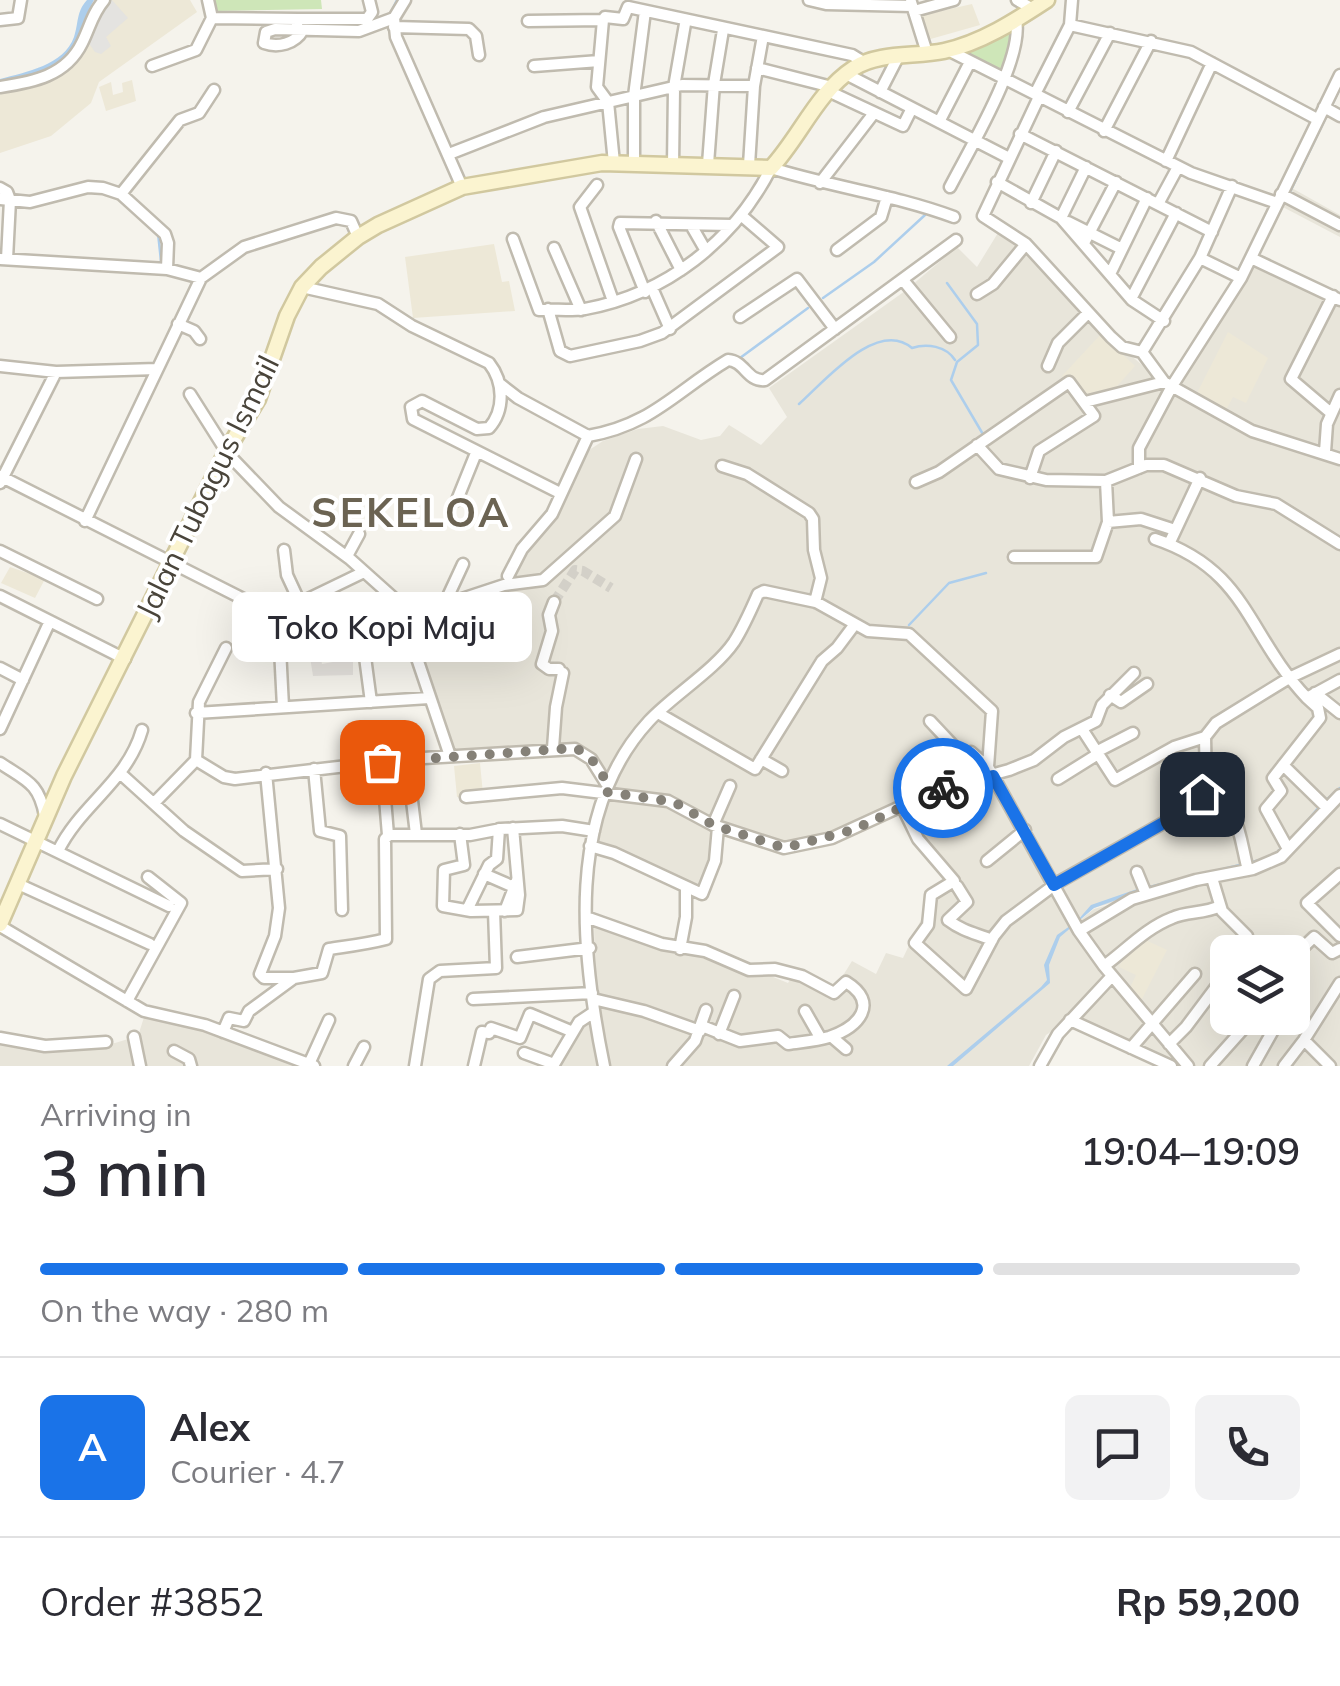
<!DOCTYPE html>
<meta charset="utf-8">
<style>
body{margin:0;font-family:Mulish,sans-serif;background:#f2f2f3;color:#2b2b33;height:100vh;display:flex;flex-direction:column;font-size:38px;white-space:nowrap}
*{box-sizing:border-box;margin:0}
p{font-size:32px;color:#7c7c81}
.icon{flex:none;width:55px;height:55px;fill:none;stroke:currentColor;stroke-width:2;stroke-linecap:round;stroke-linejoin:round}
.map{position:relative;height:1066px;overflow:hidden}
.sheet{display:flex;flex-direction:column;background:#fff;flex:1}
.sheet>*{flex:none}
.buttons{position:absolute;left:1210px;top:935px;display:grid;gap:20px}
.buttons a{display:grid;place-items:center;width:100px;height:100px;border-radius:15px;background:#fff;box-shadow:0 10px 40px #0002;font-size:50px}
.pin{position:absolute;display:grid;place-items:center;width:85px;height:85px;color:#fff;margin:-42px;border-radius:20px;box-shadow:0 5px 15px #0006}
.courier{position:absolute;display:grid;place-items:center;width:100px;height:100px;margin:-50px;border:8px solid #1a73e8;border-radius:50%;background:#fff;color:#222;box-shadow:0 2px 12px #0007}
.bubble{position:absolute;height:70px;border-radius:15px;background:#fff;box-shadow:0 10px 40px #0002;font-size:32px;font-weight:600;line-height:70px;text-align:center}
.head em{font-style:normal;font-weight:600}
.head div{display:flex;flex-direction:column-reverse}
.head{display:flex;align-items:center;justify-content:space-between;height:170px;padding:0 40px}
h1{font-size:65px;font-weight:600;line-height:75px}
.bar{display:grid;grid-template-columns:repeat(4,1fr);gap:15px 10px;align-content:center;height:120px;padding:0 40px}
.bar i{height:12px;border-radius:8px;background:#e1e1e2}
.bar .selected{background:#1a73e8}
.bar p{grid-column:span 4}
.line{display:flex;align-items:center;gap:25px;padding:0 40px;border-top:2px solid #e1e1e2}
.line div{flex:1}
.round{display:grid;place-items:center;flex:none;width:105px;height:105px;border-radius:15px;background:#f2f2f3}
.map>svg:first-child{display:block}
.residential{fill:#e8e5da;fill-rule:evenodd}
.industrial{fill:#e5e2dd}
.education{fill:#ede8d7}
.green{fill:#cee6b8}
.parking{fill:#e4e3e0}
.water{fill:#adceec}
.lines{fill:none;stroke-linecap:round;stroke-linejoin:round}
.stream{stroke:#adceec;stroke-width:2.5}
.street-tunnel{stroke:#d3d0c8;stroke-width:10;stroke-dasharray:10 5;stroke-linecap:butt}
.street-casing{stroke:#c0bbaf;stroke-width:15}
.secondary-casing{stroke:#d1c89f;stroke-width:19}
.street{stroke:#fff;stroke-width:10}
.secondary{stroke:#fbf4d0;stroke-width:14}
.done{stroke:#858178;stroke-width:10;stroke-dasharray:0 18}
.route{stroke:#1a73e8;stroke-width:12}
.labels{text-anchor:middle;stroke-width:8;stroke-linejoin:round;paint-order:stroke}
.street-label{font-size:30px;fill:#49443a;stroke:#fff}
.district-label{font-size:40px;font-weight:bold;letter-spacing:2.5px;fill:#6b6352;stroke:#fff}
</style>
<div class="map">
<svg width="1340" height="1066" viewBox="0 0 1340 1066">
<rect width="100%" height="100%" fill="#f5f3ec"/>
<path class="residential" d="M1290,187L1340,215V237L1279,205Z
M1001,228L1045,267L1087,319L1159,379L1172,384L1254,262L1340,306V789L1308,826L1255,869L1181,877L1143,894L1090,909L1073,923L992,775L995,716L909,631L873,630L830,604L776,587L763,591L734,639L634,737L607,780L582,749L455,757L408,621L484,593L519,565L547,528L569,489L583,454L603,441L638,429L663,426L701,440L720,436L729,425L761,445L787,417L769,388L905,291L957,247L977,267Z
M766,595H792L857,628L908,634L990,707L987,774L942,782L861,822L789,845L717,825V846L704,888L615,846L597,842L605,806L635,742L700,683Z
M988,777L1071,925L1191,1066H1179L1075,1016L1046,1035L1029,1066H608L595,985L594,922L718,955L788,983L794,974L834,990L852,961L876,974L886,953L903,958L935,890L951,882L897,809Z
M1340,799V1066H1194L1149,1020L1074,925L1094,909L1112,904L1131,902L1202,879L1249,876L1276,863ZM1228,952H1292V1018H1228Z
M146,1011L313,1066H0V1042L38,1050L115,1043L138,1036Z
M583,1023H595L601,1066H554Z"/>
<path class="industrial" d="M338,652H353V675L313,676L310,657L320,655L322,664L338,661Z"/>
<path class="education" d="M107,0H190L197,12L99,82L91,103L51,136L0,153V91L61,70Z
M972,4L980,25L927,40L919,16Z
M132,80L136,101L106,111L99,87L111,82L113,95L123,92L122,83Z
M494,244L502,282L509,281L515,311L413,318L405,257Z
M1228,332L1268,358L1246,403L1233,397L1226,410L1196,395Z
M1101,334L1135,366L1110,394L1087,402L1062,376Z
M10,567L45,579L35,598L1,583Z
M480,763L483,794L457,797L454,766Z
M1141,938L1167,950L1142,999L1128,992L1136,975L1119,967L1127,950Z"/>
<path class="green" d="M205,0H321L322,9L215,11Z
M1015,23L1002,77L953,50Z"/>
<path class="parking" d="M112,0L128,18L106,37L111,46L101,54L95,52L90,45L92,16Z"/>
<path class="water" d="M87,0H94C87,12 87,26 81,38C66,69 31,77 0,84V79C26,72 64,65 74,37C79,22 76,12 87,0Z
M1286,842L1288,845L1274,859L1133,894L1094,908L1060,937L1049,965L1050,983L953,1066H947L1041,987L1047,980L1044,965L1057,935L1077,921L1091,905L1140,888L1271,856Z"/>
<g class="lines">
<path class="stream" d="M389,16L397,0
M398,55L413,88
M1332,105L1340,88
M1290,192L1327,115
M158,233L161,261
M1236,273L1245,258
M947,283L977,324L978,345L957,362L951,380L984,436
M823,298L874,262L925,215
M740,358L808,308
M799,404C824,382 877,318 912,348C927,343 946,346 955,360
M179,560L265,604
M909,625L949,583L986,573
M1325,801L1340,788
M1292,839L1319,807
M580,897L585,854"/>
<path class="street-tunnel" d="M554,602L575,570L583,571L611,588"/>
<defs>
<path id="street" d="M405,0L394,18L396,37L462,187
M809,0L826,4L912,6
M1017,0L1033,9
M911,2L927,53
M914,11L954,0
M212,18L298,19
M0,20L18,18L21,0
M603,20L597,87L608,102L614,163
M528,21L603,20L605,17L623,19L628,7L852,55L865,63
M1070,25L1191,52L1317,119
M394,27L469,29L476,36L479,55
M296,30L298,19H367L372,12L369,0
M303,30C295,44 278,48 264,43L266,32L275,29L359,31L394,18
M948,50L1191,173L1277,203
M152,66L196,50L212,18L208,0
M534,66L599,61
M757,68L832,87
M846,74L1009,158
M0,87C33,82 66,76 82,43C90,27 92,14 104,0
M674,87L685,24
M828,91L903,126L912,108
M880,92L898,57
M1035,94L1070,25L1072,0
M634,96L645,11
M1039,97L983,216L1026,244L1111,337L1122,347L1142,352L1164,382L1252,431L1340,459
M1324,107L1340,116
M1068,112L1110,33
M939,122L970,62
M1104,131L1151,41
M1020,134L1212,232
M449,154L544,117L682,85L754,86
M1166,161L1212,63
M634,164V97
M708,164L714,84L723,30
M673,165L674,89
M749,165L754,86L763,36
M997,182L1061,218L1132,300L1164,321
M820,183L874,113
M597,185L580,207L613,301
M950,187C970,148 1024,59 1016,20
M0,188L7,192L10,200L7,259
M121,194L180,120L199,113L214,90
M1281,194L1340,225
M0,199L30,202L88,187L103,188L121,194L165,234L168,243L167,269
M1031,203L1056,151
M1158,204L1178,167
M1061,218L1086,167
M656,221L681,270
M1068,222L1122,249
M691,225L706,251
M513,239L539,310C554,309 570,311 585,309C666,294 734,241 771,168C832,187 895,195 954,217
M1084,243L1116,182
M554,248L581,310
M837,250L881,217L887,197
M1200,258L1241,278
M1251,258L1340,300
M0,259L167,269L201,278
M1110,274L1147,198
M903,280L950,337
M302,287L378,304L412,326L489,363C504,382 505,410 489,428L477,429L422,401L411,407L413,419L560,493
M652,288L670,329
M645,292L619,227L620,223L732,225
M977,294L993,284L1026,244
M1131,299L1176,213
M548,309L560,351L570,356L640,341L662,333L778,247L742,216
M740,317L797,279L835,329
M178,324L194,331L200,339
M1142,352L1200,258L1232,186
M0,366L56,372L157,369
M1048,366L1058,343L1088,313
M500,384L518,398L588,436
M190,394L228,454L279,507L350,559L398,602L450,756
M1085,402L1164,382
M1331,413L1291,379L1333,296
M588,436C652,425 676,391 728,360C745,361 747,382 765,380L956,240
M977,445L999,469L1046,480L1106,481L1146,465H1164L1236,496L1276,504L1340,544
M1325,452L1327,424L1340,395
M722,466L747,474L809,513L813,519L814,550L821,578L815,602
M1139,468V448L1172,386L1241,278L1340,75
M0,476L275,615L279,629L283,707
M916,482L939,472L1069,382L1094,416L1039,451L1030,478
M0,483L56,372
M457,500L476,453
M85,521L201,278L244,247L336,218L351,221L358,237
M1108,522L1141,519L1175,530
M1155,539C1248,570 1247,635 1307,698L1340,680
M1169,544L1200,478
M284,550L287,575L300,603
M0,551L97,599
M347,556L359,534
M1014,557H1096L1108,522L1106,481
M508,576L522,549L552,514L588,436
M0,596L125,659
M469,598L493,651
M554,602L549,615L552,631L542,664L549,669H559
M444,605L463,564
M275,615L364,572
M404,618L504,585L543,580L615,516L636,459
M363,642L371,702
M0,668L23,680
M1315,693L1340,713
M1110,695L1121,702L1147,684
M196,713L429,698
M658,713L755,769L822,661L837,648L855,624
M930,721L961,754L971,752L988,767
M0,729L50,621
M1082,729L1115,780L1174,747L1205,737L1216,723L1289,678L1340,654
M553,748L556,707L563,673
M1096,752L1133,733
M407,759L416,834
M761,759L782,771
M196,760L224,777L235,779L407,759L575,749L591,759L606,783
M382,762L388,835
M0,763C27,781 39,783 45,816
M1283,765L1326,807
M314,769L320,831L340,836L342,910
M121,774L184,831L242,871L277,869
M1058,779L1098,754
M1206,787C1239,800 1240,841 1248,870
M466,797L562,788L668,801L713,825L784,848L832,838L939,789L1009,770L1034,760L1064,737L1096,721L1102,705L1134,673
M155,802L196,760L199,702L226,648
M902,806L918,839L954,881L931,895L928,925L915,943L966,989L994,936L1006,921L1057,883L1181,813L1202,794L1206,787L1205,737
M0,824L169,906
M713,825L730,786
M460,834L464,865L444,870L443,906L471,911L517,910L519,895L513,828
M590,846L614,853L702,894L715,861L718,827
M1288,849L1266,809L1281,791L1273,778L1320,718L1318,708L1307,698
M58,851C81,804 127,782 142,730
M987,861L1025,830
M1137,872L1146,894
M484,874L514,887
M1340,874L1307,903L1340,936
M1212,878L1222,911L1247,936L1241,952
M18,884L150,944
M957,886L967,902L948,920C964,932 975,933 992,940
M468,908L489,865L497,859L499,829
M505,911L517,880
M586,917L662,944L705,951L749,970L775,969L802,976L834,993L846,982C880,1003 859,1027 829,1037C816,1041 801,1042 788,1044L778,1036L740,1041L702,1026
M0,926L144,1011L205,1025L314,1066
M1079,931L1132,899L1196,880L1253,869L1281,857L1340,795
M680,949L686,917V887
M517,957L590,948
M1292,958L1314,937L1332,953L1340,949
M1104,966C1126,950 1146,928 1172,918C1187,911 1204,914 1220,906
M294,978L322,973L329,949C349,946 367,944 386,939L385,839L389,835H470L501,829L562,826L594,831
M473,999L592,993
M593,999L644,1011L700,1031
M127,1001L181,903L148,877
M805,1011L821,1039
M1070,1020L1171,1066
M223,1032L229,1018L244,1021L249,1011L294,978H264L260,974L275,936L279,908L266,773
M719,1034L734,996
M134,1037L140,1066
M832,1037L846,1049
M0,1038L45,1046L106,1042
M1304,1040L1330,1066
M1169,1044L1186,1027L1228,971
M1131,1048L1195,974
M174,1051L189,1059L191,1066
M524,1053L554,1064
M309,1064L329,1020
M354,1066L364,1047
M415,1066L429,979L440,971L496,968L494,911
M474,1066L482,1032L489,1033L491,1028L520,1038L530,1014L573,1032
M553,1066L579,1022L594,1012
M604,1066C581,954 565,812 649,721C672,696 715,670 734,642C743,628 751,610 758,594L764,591L816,602L868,631L909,634L992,711L988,767L1079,931L1104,966L1188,1066
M673,1066L695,1041L706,1010
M1040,1066L1058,1034L1112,976
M1210,1066L1253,1018
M1253,1066L1280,1018
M1284,1066L1304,1040L1340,983"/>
<path id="secondary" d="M0,924L64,776L226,452L258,399L287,316L302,287L321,267L358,237L378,225L462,187L602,163L771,168C800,137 817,92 854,68C879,52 915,57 944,51C981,43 1015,21 1047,0"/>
</defs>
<use href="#street" class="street-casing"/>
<use href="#secondary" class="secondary-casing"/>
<use href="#street" class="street"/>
<use href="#secondary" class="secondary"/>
</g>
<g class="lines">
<path class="done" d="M382,762L575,748C590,755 608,774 606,792L674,802L713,825L784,848L853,830L943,788"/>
<path class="route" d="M943,788L993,776L1054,885L1181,813L1202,794"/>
</g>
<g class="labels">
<g class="street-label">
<text transform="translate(208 487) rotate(-64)" y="10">Jalan Tubagus Ismail</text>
</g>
<g class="district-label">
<text x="411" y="527">SEKELOA</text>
</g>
</g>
</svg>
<div class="buttons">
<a><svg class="icon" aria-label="layers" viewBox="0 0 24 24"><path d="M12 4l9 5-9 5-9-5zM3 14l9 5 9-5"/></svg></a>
</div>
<div class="pin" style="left:382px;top:762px;background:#ea580c"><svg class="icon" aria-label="bag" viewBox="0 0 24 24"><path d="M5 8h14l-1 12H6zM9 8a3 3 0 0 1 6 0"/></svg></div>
<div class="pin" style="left:1202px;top:794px;background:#1f2937"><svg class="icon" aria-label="home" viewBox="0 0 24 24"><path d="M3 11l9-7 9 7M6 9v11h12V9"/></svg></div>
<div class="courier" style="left:943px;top:788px"><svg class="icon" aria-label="bike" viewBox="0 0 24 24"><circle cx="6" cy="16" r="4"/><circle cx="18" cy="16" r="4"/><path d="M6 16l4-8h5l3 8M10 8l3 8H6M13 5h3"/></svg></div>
<div class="bubble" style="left:232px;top:592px;width:300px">Toko Kopi Maju</div>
</div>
<section class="sheet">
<div class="head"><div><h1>3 min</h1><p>Arriving in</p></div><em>19:04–19:09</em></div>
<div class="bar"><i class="selected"></i><i class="selected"></i><i class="selected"></i><i></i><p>On the way · 280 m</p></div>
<div class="line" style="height:180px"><b class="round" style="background:#1a73e8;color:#fff">A</b><div><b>Alex</b><p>Courier · 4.7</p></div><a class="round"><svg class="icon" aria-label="chat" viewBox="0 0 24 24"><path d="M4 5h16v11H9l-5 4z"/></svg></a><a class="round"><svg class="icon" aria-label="phone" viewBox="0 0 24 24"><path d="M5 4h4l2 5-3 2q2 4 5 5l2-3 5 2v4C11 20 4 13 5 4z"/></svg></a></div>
<div class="line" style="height:130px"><div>Order #3852</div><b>Rp 59,200</b></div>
</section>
